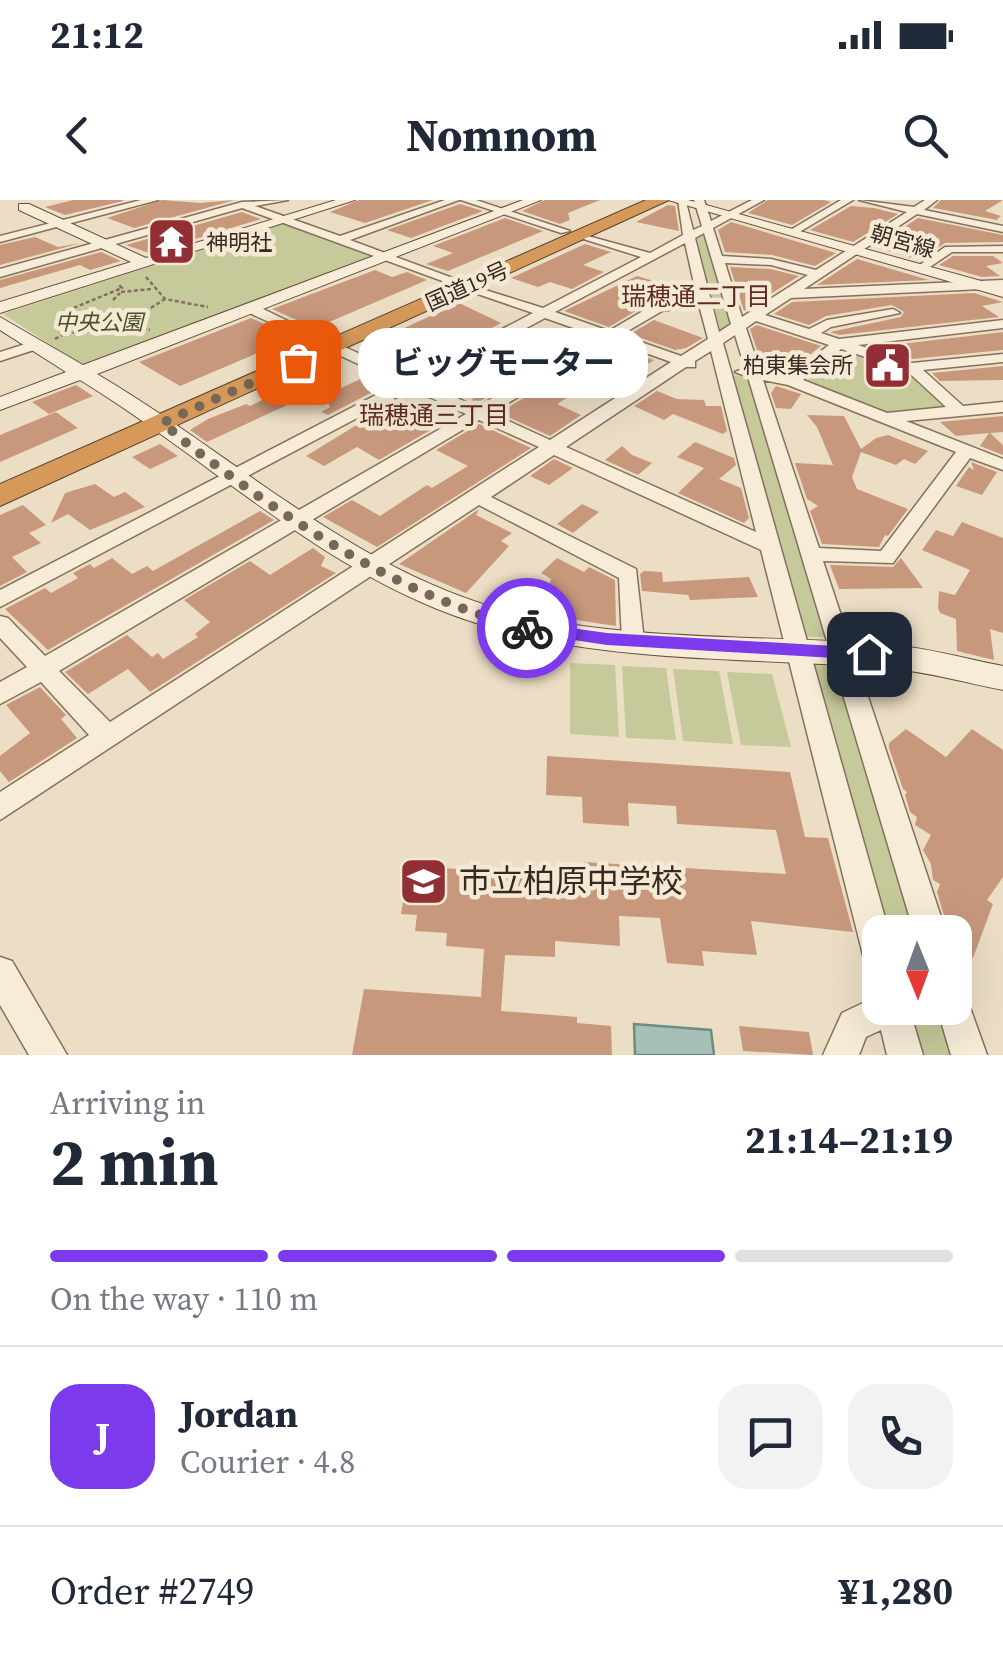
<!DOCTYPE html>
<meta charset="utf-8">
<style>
body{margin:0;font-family:"Source Serif 4","Noto Sans JP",serif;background:#f2f2f3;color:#1f2937;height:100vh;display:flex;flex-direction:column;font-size:38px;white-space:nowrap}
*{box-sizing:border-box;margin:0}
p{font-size:32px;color:#747a83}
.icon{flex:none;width:55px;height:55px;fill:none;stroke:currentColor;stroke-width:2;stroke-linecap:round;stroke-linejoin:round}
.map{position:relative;height:855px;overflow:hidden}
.side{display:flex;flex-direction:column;background:#fff;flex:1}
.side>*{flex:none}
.needle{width:65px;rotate:179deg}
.buttons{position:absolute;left:862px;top:715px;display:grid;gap:20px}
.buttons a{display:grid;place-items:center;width:110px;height:110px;border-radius:20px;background:#fff;box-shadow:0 10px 40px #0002;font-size:50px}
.pin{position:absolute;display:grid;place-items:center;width:85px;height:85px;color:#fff;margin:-42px;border-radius:20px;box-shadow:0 5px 15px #0006}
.courier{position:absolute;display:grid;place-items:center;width:100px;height:100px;margin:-50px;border:8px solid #7c3aed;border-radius:50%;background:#fff;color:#222;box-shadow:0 2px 12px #0007}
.bubble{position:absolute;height:70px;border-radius:30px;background:#fff;box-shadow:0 10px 40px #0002;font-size:32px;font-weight:700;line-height:70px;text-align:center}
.headline em{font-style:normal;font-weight:700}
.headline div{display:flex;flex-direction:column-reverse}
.headline{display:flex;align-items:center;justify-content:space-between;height:170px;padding:0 50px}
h1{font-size:65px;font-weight:700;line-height:75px}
.bar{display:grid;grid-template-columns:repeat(4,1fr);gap:15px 10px;align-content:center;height:120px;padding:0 50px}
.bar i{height:12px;border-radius:8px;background:#e0e1e3}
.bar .active{background:#7c3aed}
.bar p{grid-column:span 4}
.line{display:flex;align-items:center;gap:25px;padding:0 50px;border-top:2px solid #e0e1e3}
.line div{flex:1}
.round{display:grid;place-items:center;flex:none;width:105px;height:105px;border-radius:30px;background:#f2f2f3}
.status{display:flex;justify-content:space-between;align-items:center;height:70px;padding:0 50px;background:#fff;direction:ltr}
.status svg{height:28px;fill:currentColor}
header{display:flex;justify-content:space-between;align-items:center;height:130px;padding:0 50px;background:#fff;font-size:45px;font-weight:700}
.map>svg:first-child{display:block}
.green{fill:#c6c999}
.water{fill:#a6bfb7;stroke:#6e8d84;stroke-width:2.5}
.building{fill:#c8987d}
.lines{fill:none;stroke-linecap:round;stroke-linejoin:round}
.street-casing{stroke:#86705c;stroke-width:3}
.secondary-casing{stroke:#68513f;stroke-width:2}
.highway-casing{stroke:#543f30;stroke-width:2}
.path{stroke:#86705c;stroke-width:2.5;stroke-dasharray:4 2.5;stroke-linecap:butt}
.street{fill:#f7ecd8;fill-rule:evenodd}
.secondary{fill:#f7ecd8;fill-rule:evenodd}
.highway{fill:#d7995a;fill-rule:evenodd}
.route{fill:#7c3aed}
.done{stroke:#766859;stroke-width:10;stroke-dasharray:0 18}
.labels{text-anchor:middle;stroke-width:9;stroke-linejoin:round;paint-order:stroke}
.far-street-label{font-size:22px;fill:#37291f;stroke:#f4e9d4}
.far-poi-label{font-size:22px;fill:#37291f;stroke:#f4e9d4;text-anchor:start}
.far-park-label{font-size:22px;font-style:italic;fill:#495227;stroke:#f4e9d4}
.far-neighbourhood-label{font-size:25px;fill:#612b21;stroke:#f4e9d4}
.near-poi-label{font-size:32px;fill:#37291f;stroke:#f4e9d4;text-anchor:start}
</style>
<div class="status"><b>21:12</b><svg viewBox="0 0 49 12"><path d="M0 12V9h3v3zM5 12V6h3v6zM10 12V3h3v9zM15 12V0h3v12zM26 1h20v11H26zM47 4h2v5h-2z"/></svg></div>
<header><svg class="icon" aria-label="back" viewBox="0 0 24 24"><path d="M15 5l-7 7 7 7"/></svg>Nomnom<svg class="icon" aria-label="search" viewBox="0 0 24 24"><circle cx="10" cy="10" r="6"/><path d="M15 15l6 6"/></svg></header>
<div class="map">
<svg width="1003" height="855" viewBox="0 0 1003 855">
<rect width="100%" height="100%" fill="#ecdec5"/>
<path class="green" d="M282,24L376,56L85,167L3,114Z
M705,33L734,124L721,132L696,38Z
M846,148L907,168L949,208L886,213L800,180L838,149Z
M733,175L750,178L829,437H804Z
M570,463L615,465L619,537L570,534Z
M813,465L838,466L920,732H887Z
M622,466L666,468L676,540L626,538Z
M673,469L719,471L733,544L683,541Z
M727,472L772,474L791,547L741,545Z
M907,808H943L957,855H920Z"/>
<path class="water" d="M634,824L711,830L714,855H635Z"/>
<path class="building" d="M73,0H123V1L65,15L45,7Z
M162,0L200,3L235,0L134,28L107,18Z
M359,0H433L365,23L330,12Z
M545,0H600L568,13L570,20L560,24L522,11Z
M768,0H824L831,2L792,25L748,13Z
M941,0H1003L985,11L1001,16L996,20L1003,21L933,8Z
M460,4L483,11L411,38L387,30Z
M668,5L675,6L679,31L636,22Z
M851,6L874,8L898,14L853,42L810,30Z
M242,12L261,19L149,53L126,45Z
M505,18L543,31L448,71L426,64L453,53L433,46Z
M918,18L1003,35V42L945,43L920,60L874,47Z
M731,22L836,53L815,66L772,55L725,52L718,30Z
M35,37L58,47L81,43L0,65V45Z
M585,44L611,52L583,65L604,72L572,89L550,82L538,87L511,78Z
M101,52L121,61L90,70L80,65L0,88V80Z
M953,56H993L1003,63L986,66L1000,76L982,77L939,65Z
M857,59L929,80L817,85Z
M730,67L770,69L799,76L744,111Z
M375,70L392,77L407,72L427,80L320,126H310L272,109Z
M637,76L664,84L682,96L651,102L609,127L564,111Z
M974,93L1003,102L982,106L999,117L839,135L830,132L901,117L904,112L892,105L826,116L809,125L774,114L792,102Z
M459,103L501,123L411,173L388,162L408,153L378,140Z
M251,118L287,134L286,141L180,186L139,162Z
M654,120L703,138L686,148L675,150L630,134Z
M757,125L821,146L788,172L763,168L750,129Z
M1003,132V150L912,159L875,147Z
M502,146L524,154L514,161L535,169L477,203L471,200L485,192L471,186L489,176L464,166Z
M624,149L654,160L625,179L620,177L609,183L599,178L557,204L581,215L550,236L499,213L592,157L603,161Z
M1003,166V180L940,181L932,173Z
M371,174L390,183L328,215L321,212L330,207L317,182L335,191Z
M76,185L93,196L49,214L32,202Z
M776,186L801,194L791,209L776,208L771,193Z
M281,191L298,200L207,242L190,230L208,219L246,204L250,206Z
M657,191L677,199L704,200L706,206H721L727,231L723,234L673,214L664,220L634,206Z
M391,204L431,223L451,211L458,214L379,260L357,247L324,266L306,256Z
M56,212L78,228L0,262V235Z
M807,215L844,216L861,249L876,238L888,235L928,251L915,264L904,259L896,265L861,252L852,277L857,289L908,309L888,336L885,335L879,347L822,344L810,311L818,306L807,299L795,263L833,265L817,227Z
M1003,216V232L990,233L1003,245V255L980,246L989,233L956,236L940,222Z
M479,224L531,248L377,347L323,317L352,300L380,316L427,285L432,288L468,266L436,250Z
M695,242L734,258L736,265L719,279L741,288L749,318L744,323L678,293L704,268L677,257Z
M160,244L178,256L182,254L150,269L132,257Z
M622,246L632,255L652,263L638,275L605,260Z
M554,259L573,268L549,285L530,276Z
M971,262L997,272L982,295L956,286L969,267L974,270Z
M95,284L114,297L125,292L145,307L90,330L68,314L51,323L65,293Z
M582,304L599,312L573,333L557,324Z
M23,305L46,325L29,333L41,343L12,357L27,372L0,386V315Z
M479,309L476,315L512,333L501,341L509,346L466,393L399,364Z
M260,311L274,320L48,450L5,409L45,388L51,393L78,378L73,373L90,364L94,368L112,358L132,374L147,366L153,371Z
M962,322L1003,338V433L990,429L994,460L957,451L956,419L940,413L938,408L939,391L955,395L970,370L922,350L936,330L953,336Z
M313,348L325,357L321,366L336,373L150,492L128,469L88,494L65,472L127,435L152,457L158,453L163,459L198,437L195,434L210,422L184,400L250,361L270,375Z
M557,358L584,372L589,367L615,380L616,426L556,417L559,400L545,397L551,379L541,373Z
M901,358L923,388L839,389L830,365L893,367Z
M644,371L662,372L663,382L749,377L758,397L690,400L688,395L642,391L640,374Z
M40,487L66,515L61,519L77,538L9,582L0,571V556L30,533L6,505Z
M906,529L946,557L972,529L1003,550V677L987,700L993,704L973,758L955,747V732H949L937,692L940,684L933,680L931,664L923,650L931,635L915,625L917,617L910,612L905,595L907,592L903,589L889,548V543Z
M547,556L790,572L805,637L828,638L853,732L751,721L757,755L702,751L704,766L667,763L660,718L619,716L620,746L555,741V757L505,755L501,811L577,817V823L611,826L612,855H352L364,789L481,797L484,749L446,746L447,733L415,731L417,715L401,714L409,666L584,677L583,662L786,674L776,630L677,624L676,606L628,603L629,626L583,623L582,597L546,595Z
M739,826L809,832L813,855L743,851Z"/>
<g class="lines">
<defs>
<path id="street" d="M141,0H158L0,42V36Z
M288,0L255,6L340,36L445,0H459L350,40L458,80L448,83L242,8L0,77V69L242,2Z
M461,0H476L570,31L561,33Z
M678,0L686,2L693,30L702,26L694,0H704L711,21L752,0H764L713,28L722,56L771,59L816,70L907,12L859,0L914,7L925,0H937L924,10L1003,26V32L917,14L804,89L1003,80V88L791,98L765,115L809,129L827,120L893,109L900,113L831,127L821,133L839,139L1003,120V128L858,145L912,163L1003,154V162L923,170L963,206L1003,202V212L906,221L1003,259V270L970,258L893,363L823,361L946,732H914L748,177L735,172L745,168L735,135L723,143L889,732H880V775L869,770L864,759L761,350L554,255L491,297L636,369L644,441L641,447H625L622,441L619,378L479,305L0,620V592L89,535L41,482L0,504V482L27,467L0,438V416L8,418L45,456L466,214L412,189L0,407V390L399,183L328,150V144H338L411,177L533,113L463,89V83L543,108L641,57L577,37V33L650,53L683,35ZM704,33L731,124L719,132L695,38ZM685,43L697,97L653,105L609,131L555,112ZM725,63L771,65L808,75L742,117ZM699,105L708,139L681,156L621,135L662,111ZM545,118L599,137L477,207L424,183ZM756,121L829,145L789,176L760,171L746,128ZM612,141L671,162L550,240L491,213ZM841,149L906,170L946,207L887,213L803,180ZM711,151L756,332L566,247L686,167H695V161ZM763,180L788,185L956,252L881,351L819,348ZM479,220L539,247L110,522L59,471Z
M841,0H853L796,34L787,32Z
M1003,46V52H952L924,71L914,69L945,47Z
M247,106H257L325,139L313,142L247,112Z
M35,141L42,145L40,148L0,161V152Z
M0,757L12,761L67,855H29L0,805Z
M955,791L966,796L987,855H951L937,808H955Z
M880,795V808H909L923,855H887L881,830L866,837L859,855H823L842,813Z"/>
<path id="secondary" d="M336,0H355L0,113V102L131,62L19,10V4H29L146,58Z
M523,0H541L97,174C230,252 349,367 500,409C619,443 767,434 891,445C929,448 966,459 1003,466V490C966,483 929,472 892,469C745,455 590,467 450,414C312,362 204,256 80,180L0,210V197L66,172L0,130V117L83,165Z
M668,0H688L1003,87V97Z"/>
<path id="highway" d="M646,0H669L0,306V284Z"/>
</defs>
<use href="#street" class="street-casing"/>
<use href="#secondary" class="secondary-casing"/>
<use href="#highway" class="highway-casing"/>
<path class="path" d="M146,77L165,99L208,107
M121,92L151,89
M113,100L120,93
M133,121L138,128L150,130
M66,133L117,129L165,99
M55,139L66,133L61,117L66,111L122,88L119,85"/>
<use href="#street" class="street"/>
<use href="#secondary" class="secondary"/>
<use href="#highway" class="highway"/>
</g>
<path class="route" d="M527,422L607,433L869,448L877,454L869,460L607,445L521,432V424Z"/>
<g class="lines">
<path class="done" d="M298,162L162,223C175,232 185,243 198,252C295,325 407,400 527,428"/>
</g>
<defs>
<symbol id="temple-square" viewBox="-11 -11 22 22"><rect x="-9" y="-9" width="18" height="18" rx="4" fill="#922f35" stroke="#f4e9d4"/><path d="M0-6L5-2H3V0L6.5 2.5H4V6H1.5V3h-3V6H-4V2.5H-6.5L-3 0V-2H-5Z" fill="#fff"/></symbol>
<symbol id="civic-square" viewBox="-11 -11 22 22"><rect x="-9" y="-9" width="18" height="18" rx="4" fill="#922f35" stroke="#f4e9d4"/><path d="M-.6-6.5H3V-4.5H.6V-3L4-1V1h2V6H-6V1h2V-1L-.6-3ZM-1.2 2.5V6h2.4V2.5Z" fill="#fff"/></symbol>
<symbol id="school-square" viewBox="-11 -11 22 22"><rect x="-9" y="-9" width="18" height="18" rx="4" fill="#922f35" stroke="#f4e9d4"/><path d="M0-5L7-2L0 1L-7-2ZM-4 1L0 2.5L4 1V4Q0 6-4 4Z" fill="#fff"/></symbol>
</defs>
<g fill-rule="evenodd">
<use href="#temple-square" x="144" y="14" width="55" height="55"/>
<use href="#civic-square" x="860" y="138" width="55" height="55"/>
<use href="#school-square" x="396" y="654" width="55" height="55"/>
</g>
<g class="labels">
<g class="far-street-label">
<text transform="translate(903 41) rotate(16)" y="8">朝宮線</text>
<text transform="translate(467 86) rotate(-24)" y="8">国道19号</text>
</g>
<g class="far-poi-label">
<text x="206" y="50">神明社</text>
<text x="853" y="173" text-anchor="end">柏東集会所</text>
</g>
<g class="far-park-label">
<text x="99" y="130">中央公園</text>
</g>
<g class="far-neighbourhood-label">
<text x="696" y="105">瑞穂通二丁目</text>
<text x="434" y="224">瑞穂通三丁目</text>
</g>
<g class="near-poi-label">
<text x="459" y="692">市立柏原中学校</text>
</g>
</g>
</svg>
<div class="buttons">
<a><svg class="needle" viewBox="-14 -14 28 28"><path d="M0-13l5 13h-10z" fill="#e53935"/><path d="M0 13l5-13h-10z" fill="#747a83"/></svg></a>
</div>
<div class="pin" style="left:298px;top:162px;background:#ea580c"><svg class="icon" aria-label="bag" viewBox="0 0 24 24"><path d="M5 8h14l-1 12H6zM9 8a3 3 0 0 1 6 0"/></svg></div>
<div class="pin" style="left:869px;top:454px;background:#1f2937"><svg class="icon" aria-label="home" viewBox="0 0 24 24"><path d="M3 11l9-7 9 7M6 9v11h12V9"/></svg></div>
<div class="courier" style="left:527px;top:428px"><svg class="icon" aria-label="bike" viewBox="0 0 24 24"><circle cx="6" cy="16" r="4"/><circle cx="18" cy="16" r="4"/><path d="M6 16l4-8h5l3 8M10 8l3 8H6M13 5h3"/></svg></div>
<div class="bubble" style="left:358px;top:128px;width:290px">ビッグモーター</div>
</div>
<section class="side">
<div class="headline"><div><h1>2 min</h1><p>Arriving in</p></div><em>21:14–21:19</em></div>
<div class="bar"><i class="active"></i><i class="active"></i><i class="active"></i><i></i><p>On the way · 110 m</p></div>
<div class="line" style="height:180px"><b class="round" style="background:#7c3aed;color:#fff">J</b><div><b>Jordan</b><p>Courier · 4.8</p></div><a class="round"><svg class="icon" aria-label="chat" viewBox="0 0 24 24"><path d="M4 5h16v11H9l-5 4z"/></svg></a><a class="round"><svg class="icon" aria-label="phone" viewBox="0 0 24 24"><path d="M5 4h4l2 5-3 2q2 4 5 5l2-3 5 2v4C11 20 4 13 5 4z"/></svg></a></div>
<div class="line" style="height:130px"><div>Order #2749</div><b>¥1,280</b></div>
</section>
